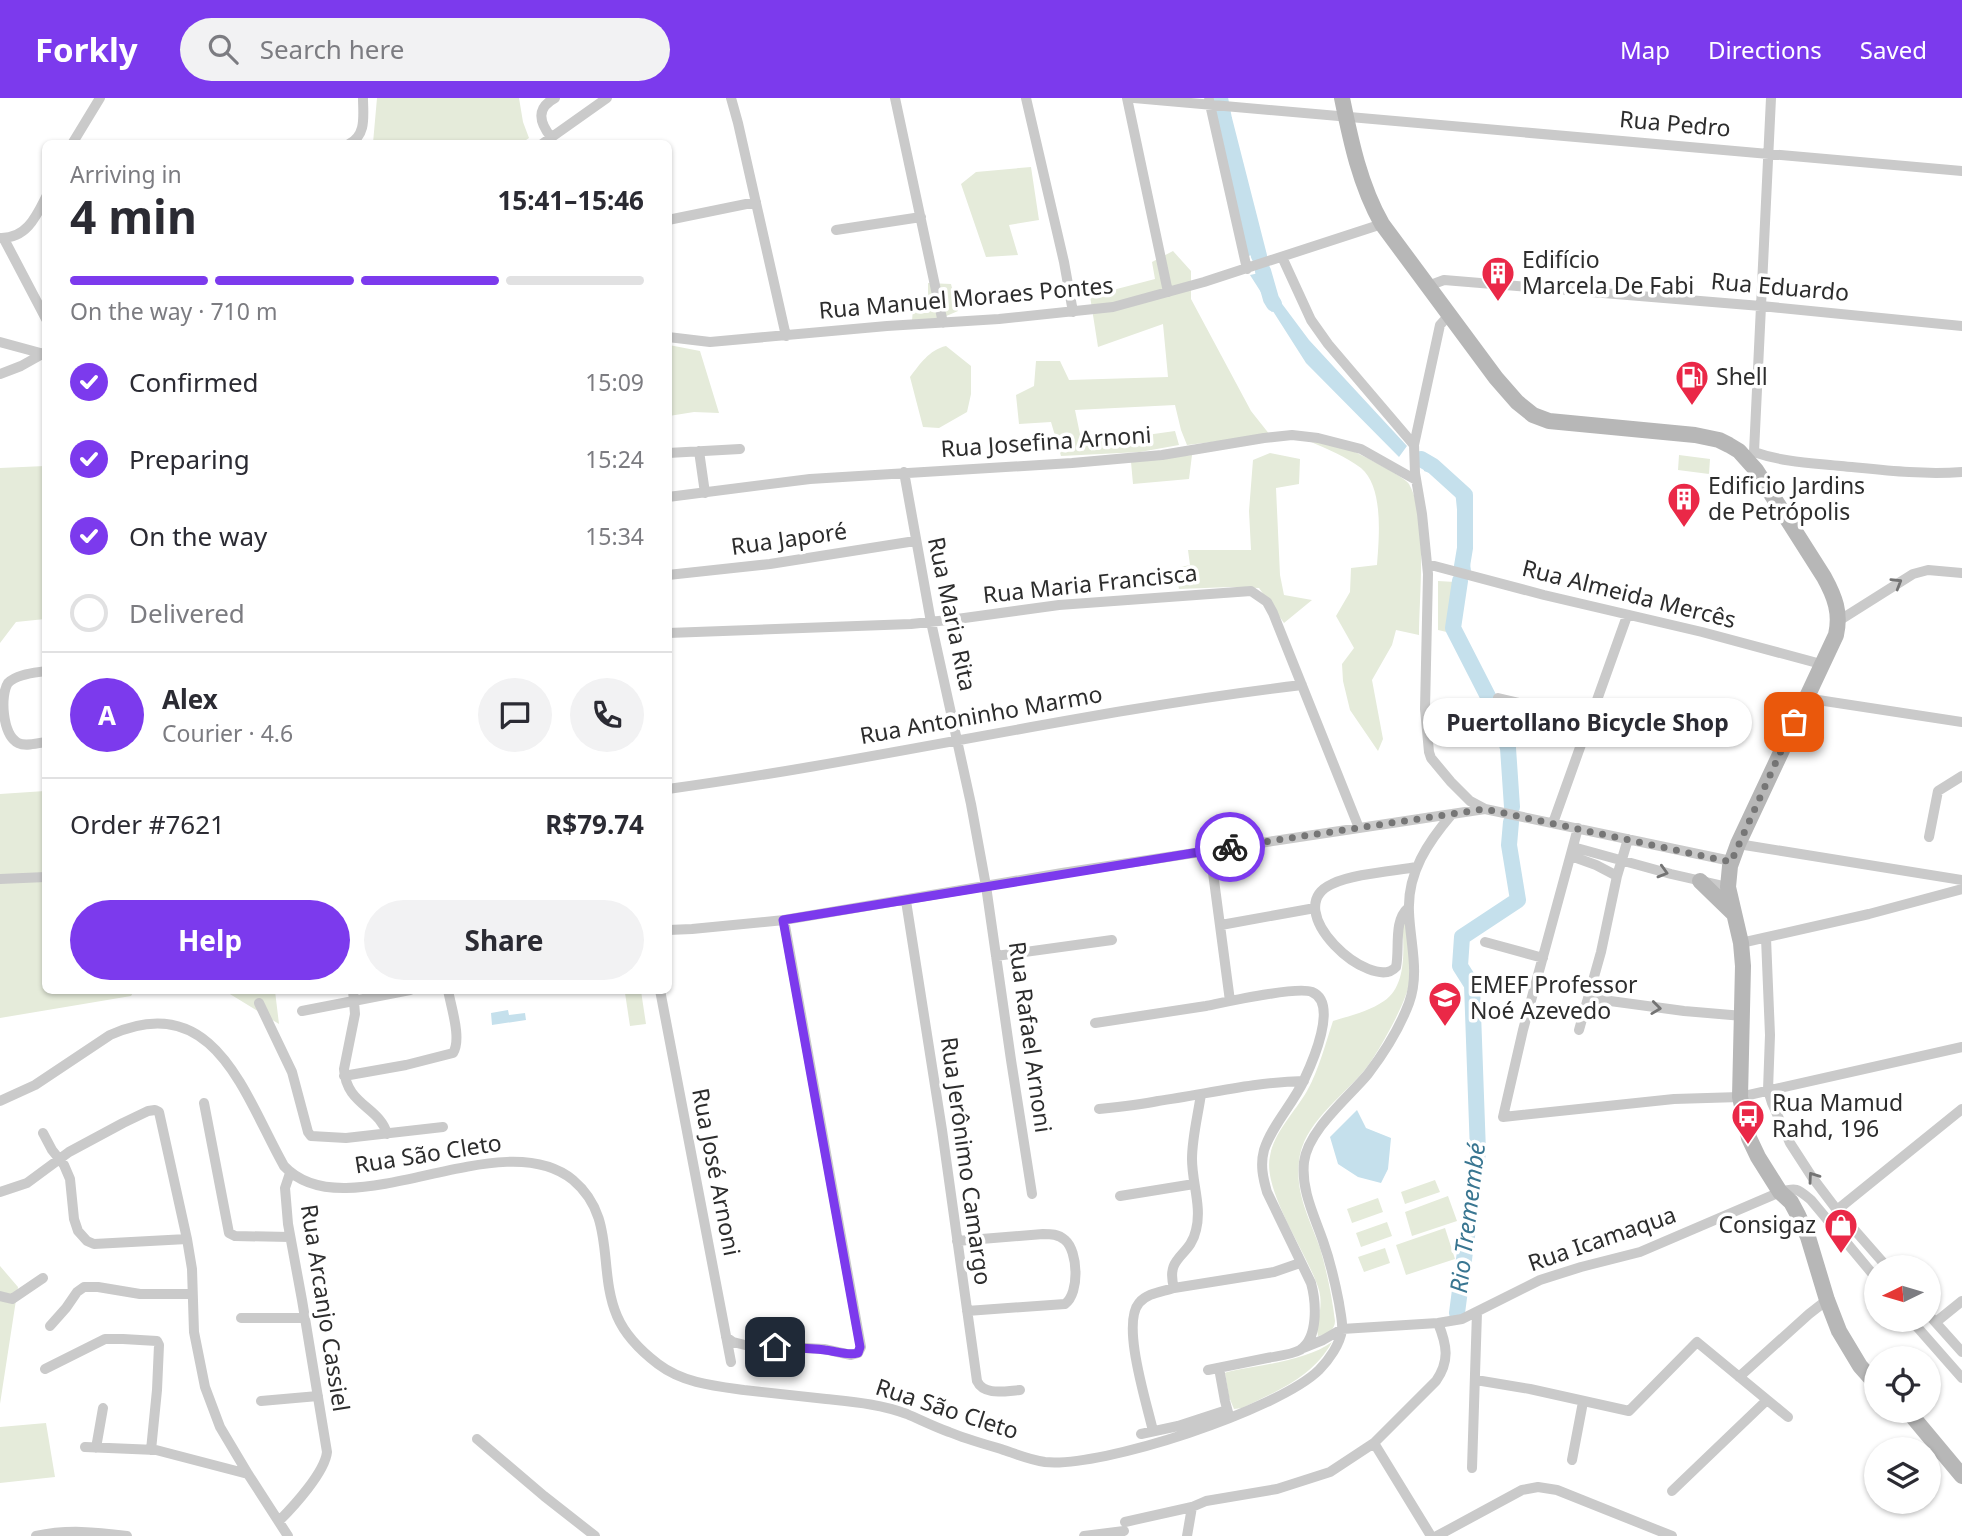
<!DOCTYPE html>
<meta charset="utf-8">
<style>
body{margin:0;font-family:"Noto Sans",sans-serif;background:#f2f2f3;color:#2b2b33;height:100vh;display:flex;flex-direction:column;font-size:26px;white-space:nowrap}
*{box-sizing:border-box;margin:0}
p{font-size:23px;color:#7c7c81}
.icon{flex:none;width:38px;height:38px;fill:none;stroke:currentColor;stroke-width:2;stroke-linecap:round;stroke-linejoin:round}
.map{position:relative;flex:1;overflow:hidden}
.details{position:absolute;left:42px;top:42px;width:630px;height:854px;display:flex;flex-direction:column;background:#fff;border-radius:10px;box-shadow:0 2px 5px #0004}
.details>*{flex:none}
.needle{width:46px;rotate:265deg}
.controls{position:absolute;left:1864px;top:1157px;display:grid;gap:14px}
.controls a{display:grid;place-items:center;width:77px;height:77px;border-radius:50%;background:#fff;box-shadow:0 2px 5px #0004;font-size:35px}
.pin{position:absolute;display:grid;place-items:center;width:60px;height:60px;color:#fff;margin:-30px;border-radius:14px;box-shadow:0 4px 10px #0006}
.courier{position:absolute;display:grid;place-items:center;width:70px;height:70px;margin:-35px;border:5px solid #7c3aed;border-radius:50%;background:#fff;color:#222;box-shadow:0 2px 9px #0007}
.bubble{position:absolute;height:49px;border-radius:24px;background:#fff;box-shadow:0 2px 5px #0004;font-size:23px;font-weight:700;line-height:49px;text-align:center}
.headline em{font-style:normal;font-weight:700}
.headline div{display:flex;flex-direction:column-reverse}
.headline{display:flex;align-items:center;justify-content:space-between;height:119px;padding:0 28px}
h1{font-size:46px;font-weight:700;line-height:52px}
.bar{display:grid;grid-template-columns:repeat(4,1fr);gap:10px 7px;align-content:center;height:84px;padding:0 28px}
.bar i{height:9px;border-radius:5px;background:#e1e1e2}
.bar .selected{background:#7c3aed}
.bar p{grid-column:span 4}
.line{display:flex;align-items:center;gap:18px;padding:0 28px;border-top:2px solid #e1e1e2}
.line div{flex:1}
.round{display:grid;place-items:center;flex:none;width:74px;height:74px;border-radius:37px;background:#f2f2f3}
ol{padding:0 28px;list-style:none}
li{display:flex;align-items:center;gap:21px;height:77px}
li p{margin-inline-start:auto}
li .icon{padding:7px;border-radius:50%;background:#7c3aed;color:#fff;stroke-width:4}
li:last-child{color:#7c7c81}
li i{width:38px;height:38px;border:4px solid #e1e1e2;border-radius:50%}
.action{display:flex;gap:14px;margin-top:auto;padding:14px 28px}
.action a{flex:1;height:80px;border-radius:42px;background:#7c3aed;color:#fff;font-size:28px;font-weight:700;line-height:80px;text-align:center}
.action a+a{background:#f2f2f3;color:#2b2b33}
header{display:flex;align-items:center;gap:42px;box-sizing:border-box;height:98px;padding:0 35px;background:#7c3aed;color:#fff}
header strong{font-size:33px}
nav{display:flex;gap:38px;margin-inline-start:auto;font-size:24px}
.search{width:490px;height:63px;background:#f2f2f3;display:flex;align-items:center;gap:18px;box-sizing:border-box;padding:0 24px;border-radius:38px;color:#7c7c81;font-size:26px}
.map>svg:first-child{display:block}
.green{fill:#e5ebda}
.water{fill:#c5e0ec}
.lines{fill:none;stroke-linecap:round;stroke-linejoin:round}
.river{stroke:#c5e0ec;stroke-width:16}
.street{stroke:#cacaca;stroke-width:10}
.secondary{stroke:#b7b7b7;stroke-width:16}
.oneway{stroke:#747474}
.done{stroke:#767676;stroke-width:7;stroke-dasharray:0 12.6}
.route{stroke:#7c3aed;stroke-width:9}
.labels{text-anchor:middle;stroke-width:7;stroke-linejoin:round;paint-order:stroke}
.street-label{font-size:23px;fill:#2d2d2d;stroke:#fff}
.poi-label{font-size:23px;fill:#2d2d2d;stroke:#fff;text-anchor:start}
.water-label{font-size:24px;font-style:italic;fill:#397691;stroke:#fff}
</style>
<header>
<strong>Forkly</strong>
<div class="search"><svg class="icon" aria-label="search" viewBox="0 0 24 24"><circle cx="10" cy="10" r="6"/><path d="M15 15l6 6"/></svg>Search here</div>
<nav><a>Map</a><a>Directions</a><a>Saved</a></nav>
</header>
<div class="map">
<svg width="1962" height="1438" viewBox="0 0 1962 1438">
<rect width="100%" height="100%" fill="#fff"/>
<path class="green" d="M377,0H519L523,24L529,40L520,46L373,45Z
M1031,69L1039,122L1009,127L1018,157L986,159L961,86L976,74Z
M1173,153L1191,173V201L1251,313L1270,337L1187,347L1181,332L1175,307L1075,312L1082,346L1175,333L1179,347L1140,354L1061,358L1051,324L1019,326L1016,297L1034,288L1036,263H1060L1069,282L1168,279L1163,226L1098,249L1090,198L1155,181L1152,164Z
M928,185L951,186L958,213L937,222L912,223L913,210L928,205Z
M669,247L700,253L719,315L694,314L669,318Z
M946,248L971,268V296L967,314L939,330L923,329L910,279C920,266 929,252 946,248Z
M1311,344C1322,345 1333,346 1343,349C1355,353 1404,378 1409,386C1428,419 1419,498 1419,537L1396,532L1392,547L1372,582L1383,641L1378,653L1350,612L1343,583L1342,566L1354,550L1336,518L1350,494L1351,470L1377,467C1379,440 1384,389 1361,370C1346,359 1328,351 1311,344Z
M1270,355L1300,361L1299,386L1276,390L1280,477L1284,497L1312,502L1284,525L1259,490L1230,489L1179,491L1176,470L1190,467L1188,452H1251L1249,413L1253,362Z
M1192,357L1189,381L1133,386L1131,364Z
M1679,357L1710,361L1709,376L1678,372Z
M45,368V521L16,524L0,545V370Z
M1438,483L1455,484L1451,535L1438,532Z
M45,693L46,892L134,893L131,898L0,920V696Z
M1406,816C1407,836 1411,866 1409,885C1408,902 1375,961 1363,974C1340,1001 1303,1026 1299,1063C1295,1096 1310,1121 1320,1150C1327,1174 1332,1199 1335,1223C1335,1232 1327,1237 1318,1238C1315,1225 1324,1211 1319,1192C1308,1156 1262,1093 1270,1058C1274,1034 1295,1014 1307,993C1319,971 1325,947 1333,923C1349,918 1370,913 1384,903C1409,886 1403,845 1402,819Z
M225,893H275L279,926Z
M641,893L646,926L630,928L625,895Z
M1435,1082L1440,1094L1405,1106L1401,1094Z
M1448,1098L1457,1123L1412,1138L1405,1114Z
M1378,1100L1383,1114L1352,1125L1347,1111Z
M1387,1124L1392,1138L1361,1149L1356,1135Z
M1445,1130L1455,1161L1406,1177L1396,1147Z
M1385,1150L1390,1165L1364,1174L1358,1159Z
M0,1168L18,1189L0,1306Z
M1332,1244C1313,1279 1277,1293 1242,1310L1234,1311L1229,1299L1225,1275L1227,1274C1259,1267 1306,1263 1332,1244Z
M46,1325L55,1379L0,1385V1329Z"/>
<path class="water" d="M1214,0H1221L1254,156L1246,159Z
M1259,175L1309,242L1407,348L1399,359L1306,265L1250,177Z
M1422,359L1432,365L1460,390L1471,473L1463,470L1455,392L1438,378L1424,373Z
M508,912L509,917L525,915L526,922L492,927L491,915Z
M1357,1012L1366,1030L1391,1040L1388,1071L1381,1085L1358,1079L1338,1066L1330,1039Z"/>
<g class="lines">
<path class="river" d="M1220,0L1224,21L1259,158
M1263,173L1271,201L1274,206
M1421,361L1433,368L1465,397V450L1462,468
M1460,483L1453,530L1498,618L1508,650L1512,709
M1457,1215L1478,1054L1472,887L1460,868L1462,839L1518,802L1509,747L1511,724"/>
<path class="street" d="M731,0L738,25L786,238
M895,0L943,225
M1026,0L1064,164L1073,214
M1127,0L1168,194
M1134,0L1962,73
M1209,2L1247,171
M551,39C539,24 536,10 555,0
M72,46L100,0
M349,46C367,37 363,17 363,0
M542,46L607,0
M668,122L756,104
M836,132L921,119
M0,140C26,141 36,119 46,99
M4,141L46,221
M1282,159L1311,222L1328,246L1414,347
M1428,188L1444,182L1761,208L1962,228
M1450,216L1440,227L1414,347L1415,375L1422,416L1428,476L1425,611L1429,654L1431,660L1451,684L1470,703L1485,711
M668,239L710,244L887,228L999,221L1113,209L1204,184L1382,126
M0,244L44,256
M0,276L21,268L46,254
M699,353L705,395
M1754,354C1782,364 1812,365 1841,368C1882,372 1921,377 1962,374
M668,355L740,351
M1747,360L1754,354L1771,0
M904,374L931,524L971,706L986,788L1011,962L1032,1096
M668,399L810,381L1072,365L1162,357L1264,340L1292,337L1318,340L1361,351L1416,382
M1427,466L1544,497L1702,534L1821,566
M668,477L770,466L915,443
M1840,522L1913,476L1928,472L1962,475
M668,535L911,526L957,521L1059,507L1251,493L1267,504L1273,515L1359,730
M46,573C34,575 17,576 8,585C0,597 2,636 18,645C26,649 37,645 46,644
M1498,600L1590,622
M1805,600L1962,624
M668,691C880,662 1089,612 1302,587
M1553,725L1627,518
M1578,730L1523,932L1503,1019L1674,1001L1740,999L1962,949
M1929,739L1938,693L1962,678
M1738,746L1962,782
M1573,749L1671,776L1728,789
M1210,752L1230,903
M1571,758L1596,767L1617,778
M0,781L46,779
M906,803L942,1032L977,1283C984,1298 1005,1293 1020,1292
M1408,810C1393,823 1400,852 1396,869C1372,896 1277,811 1332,786C1352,776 1393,773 1417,769
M1221,827L1315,810
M668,832L692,831L784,822L1062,775L1485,711L1731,763
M1766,840L1770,937L1768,992L1772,1005L1790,1045L1812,1079L1837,1112L1887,1169
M1485,844L1543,860
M1741,845L1869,816L1962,791
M996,858L1112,842
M353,892L355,916L344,971C346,1007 380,1009 387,1036
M660,892L731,1264
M1588,900L1684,913L1743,918
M259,905L292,974L308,1034L311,1038L346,1040L443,1029
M302,913L410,892
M1095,925C1132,919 1169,914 1206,908C1226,904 1297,888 1312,894C1339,905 1312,965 1304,982C1293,1006 1272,1027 1264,1052C1260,1067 1263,1080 1267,1094L1311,1185C1316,1203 1319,1240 1300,1252C1291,1257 1277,1258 1267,1260C1248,1264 1228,1268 1208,1272
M1579,932L1601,854L1617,778L1628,741
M344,978L406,967L453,955C462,941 451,909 448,892
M0,1003L35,987L110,937C215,890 244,997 284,1068C346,1135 500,1022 573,1082C617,1119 597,1171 617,1218C625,1237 641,1253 658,1266C683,1285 714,1288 744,1292C772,1295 799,1298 826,1301C854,1304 880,1306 907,1316C921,1322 935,1329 949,1334C966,1341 984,1346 1001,1351C1016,1356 1030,1362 1045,1364C1102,1370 1278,1312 1319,1272C1329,1262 1340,1246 1342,1232C1343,1224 1340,1213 1339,1205C1335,1184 1330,1163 1323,1143C1314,1117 1301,1092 1304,1064C1308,1032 1348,1000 1368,976C1384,955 1400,929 1409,905C1420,875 1410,844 1409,814C1407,775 1428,744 1452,716
M204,1005L229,1135L235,1138L290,1139
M1099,1011C1119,1009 1139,1007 1158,1003C1207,996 1254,984 1304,983
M43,1035L52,1052L64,1067L70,1081L74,1121L78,1133L87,1143L94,1146L187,1141
M0,1094L27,1085L69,1054L123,1025L148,1013L155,1012L159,1014L187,1141L192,1171L194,1234L205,1289L220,1329L248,1376L288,1438
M1120,1098L1194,1086
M1837,1112L1962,1011
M957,1143L1043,1136C1051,1136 1058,1136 1065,1142C1078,1153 1080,1195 1065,1206L967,1213
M1174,1190L1274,1174L1300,1165
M0,1198L12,1201L43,1180
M1928,1216L1962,1254
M241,1220H305
M1911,1222L1962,1280
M1936,1224L1962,1203
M50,1228L66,1210L77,1194L84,1189H98L140,1196H192
M726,1239L733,1244L745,1247L824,1251L851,1257L858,1255L861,1249L784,822
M1303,1250L1323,1242L1342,1231L1438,1225L1462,1221L1540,1182L1581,1169L1640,1154L1780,1094C1797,1089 1798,1091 1811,1102L1876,1180
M1219,1270L1225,1303L1229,1318
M45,1271L105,1241H123L157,1243L159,1247L157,1292L151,1352
M1739,1279L1809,1216L1827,1202
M1476,1282L1530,1291L1629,1313L1697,1244L1788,1319
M261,1303L318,1298
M1153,1333C1147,1306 1121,1226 1139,1205C1147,1195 1162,1194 1174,1190C1165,1157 1190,1160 1196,1132C1202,1109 1192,1085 1192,1061C1192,1040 1198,1017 1201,996
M1141,1336L1178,1328L1227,1312
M477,1341L544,1398L595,1438
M1374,1345L1431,1438
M85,1349L156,1352L248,1376
M96,1350L103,1310
M1572,1362L1583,1304
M1472,1370L1477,1214
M1672,1393L1767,1302
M279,1423C294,1408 325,1374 327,1354L302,1202L288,1126L285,1090L290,1075
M1125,1424L1192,1409L1206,1403L1277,1391L1330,1374L1374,1345L1436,1283C1450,1263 1447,1247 1438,1225
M36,1438C67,1431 96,1434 127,1438
M1084,1438L1124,1433
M1187,1438L1192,1409
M1437,1438L1522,1392L1538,1389L1557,1392L1672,1438"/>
<path class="secondary" d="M1342,0C1351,44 1360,87 1382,126L1496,280L1517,304L1533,317L1549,323L1695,337L1719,342L1729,347L1739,353L1756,372L1824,479C1835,499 1841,515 1836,537L1738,746L1730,768L1728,789L1741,845L1743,868L1740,999L1749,1040L1758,1059L1780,1094L1791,1104L1798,1117L1808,1139L1827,1202L1839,1233L1860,1268L1876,1286
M1700,783L1733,815
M1907,1312L1962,1378"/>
</g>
<defs><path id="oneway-chevron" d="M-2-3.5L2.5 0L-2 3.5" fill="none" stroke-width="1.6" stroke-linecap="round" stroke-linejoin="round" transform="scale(1.75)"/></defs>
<g class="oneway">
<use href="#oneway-chevron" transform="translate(1897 485) rotate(-31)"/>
<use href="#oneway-chevron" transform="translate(1663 774) rotate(16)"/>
<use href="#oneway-chevron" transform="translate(1656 910) rotate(7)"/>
<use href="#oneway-chevron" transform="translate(1813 1079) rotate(-125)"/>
</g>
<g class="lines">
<path class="done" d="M1230,749L1485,711L1731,764L1794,624"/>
<path class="route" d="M775,1249C791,1250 808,1250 825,1252C836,1253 847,1258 858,1255L860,1249L783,822L1230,749"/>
</g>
<defs>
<symbol id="building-pin" viewBox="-11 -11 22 30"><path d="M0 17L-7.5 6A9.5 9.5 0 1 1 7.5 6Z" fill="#ea2847" stroke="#fff"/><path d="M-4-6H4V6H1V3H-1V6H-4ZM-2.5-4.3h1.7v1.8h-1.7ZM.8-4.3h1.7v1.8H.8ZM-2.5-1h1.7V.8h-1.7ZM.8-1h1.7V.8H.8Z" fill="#fff"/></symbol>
<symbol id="fuel-pin" viewBox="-11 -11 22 30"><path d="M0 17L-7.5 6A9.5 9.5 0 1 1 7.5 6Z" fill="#ea2847" stroke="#fff"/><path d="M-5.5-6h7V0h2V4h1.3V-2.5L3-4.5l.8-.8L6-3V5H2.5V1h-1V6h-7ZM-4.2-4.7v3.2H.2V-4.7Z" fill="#fff"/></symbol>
<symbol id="school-pin" viewBox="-11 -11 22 30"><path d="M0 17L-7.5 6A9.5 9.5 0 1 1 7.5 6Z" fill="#ea2847" stroke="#fff"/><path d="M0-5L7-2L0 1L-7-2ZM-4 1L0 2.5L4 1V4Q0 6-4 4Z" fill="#fff"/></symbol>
<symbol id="bus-pin" viewBox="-11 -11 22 30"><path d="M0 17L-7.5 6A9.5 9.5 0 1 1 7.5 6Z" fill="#ea2847" stroke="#fff"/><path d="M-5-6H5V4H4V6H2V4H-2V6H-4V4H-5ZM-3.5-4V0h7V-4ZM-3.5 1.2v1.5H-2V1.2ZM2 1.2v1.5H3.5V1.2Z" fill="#fff"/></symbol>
<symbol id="shop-pin" viewBox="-11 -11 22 30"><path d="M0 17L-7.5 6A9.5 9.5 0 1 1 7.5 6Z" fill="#ea2847" stroke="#fff"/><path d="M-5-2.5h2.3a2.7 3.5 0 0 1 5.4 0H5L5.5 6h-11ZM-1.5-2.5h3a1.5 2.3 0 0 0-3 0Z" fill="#fff"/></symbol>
</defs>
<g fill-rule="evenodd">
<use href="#building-pin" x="1479" y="156" width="38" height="52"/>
<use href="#fuel-pin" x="1673" y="260" width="38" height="52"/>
<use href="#building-pin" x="1665" y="382" width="38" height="52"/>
<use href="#school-pin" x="1426" y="881" width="38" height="52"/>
<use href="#bus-pin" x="1729" y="999" width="38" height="52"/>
<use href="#shop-pin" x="1822" y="1108" width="38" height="52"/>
</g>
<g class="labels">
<g class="street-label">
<text transform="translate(1675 26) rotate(5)" y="8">Rua Pedro</text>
<text transform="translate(1780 189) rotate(5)" y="8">Rua Eduardo</text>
<text transform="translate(966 200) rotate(-5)" y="8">Rua Manuel Moraes Pontes</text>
<text transform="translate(1046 344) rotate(-4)" y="8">Rua Josefina Arnoni</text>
<text transform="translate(789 441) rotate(-8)" y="8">Rua Japoré</text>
<text transform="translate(1090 486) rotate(-6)" y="8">Rua Maria Francisca</text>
<text transform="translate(1629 496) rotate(14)" y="8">Rua Almeida Mercês</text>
<text transform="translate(952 516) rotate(78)" y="8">Rua Maria Rita</text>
<text transform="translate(981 617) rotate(-10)" y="8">Rua Antoninho Marmo</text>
<text transform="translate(1030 939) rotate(82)" y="8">Rua Rafael Arnoni</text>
<text transform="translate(428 1056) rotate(-9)" y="8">Rua São Cleto</text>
<text transform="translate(966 1063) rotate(82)" y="8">Rua Jerônimo Camargo</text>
<text transform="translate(716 1074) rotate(79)" y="8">Rua José Arnoni</text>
<text transform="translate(1602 1141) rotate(-19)" y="8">Rua Icamaqua</text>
<text transform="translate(325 1210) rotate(81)" y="8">Rua Arcanjo Cassiel</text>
<text transform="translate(947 1311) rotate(18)" y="8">Rua São Cleto</text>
</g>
<g class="poi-label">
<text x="1522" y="170">Edifício<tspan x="1522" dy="26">Marcela De Fabi</tspan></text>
<text x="1716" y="287">Shell</text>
<text x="1708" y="396">Edificio Jardins<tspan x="1708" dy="26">de Petrópolis</tspan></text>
<text x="1470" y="895">EMEF Professor<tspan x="1470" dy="26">Noé Azevedo</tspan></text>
<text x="1772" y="1013">Rua Mamud<tspan x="1772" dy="26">Rahd, 196</tspan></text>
<text x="1816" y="1135" text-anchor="end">Consigaz</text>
</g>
<g class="water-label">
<text transform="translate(1468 1120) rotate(-83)" y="8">Rio Tremembé</text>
</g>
</g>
</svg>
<div class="controls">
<a><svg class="needle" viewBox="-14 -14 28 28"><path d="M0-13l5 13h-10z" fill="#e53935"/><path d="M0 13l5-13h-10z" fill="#7c7c81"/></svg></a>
<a><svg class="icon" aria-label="locate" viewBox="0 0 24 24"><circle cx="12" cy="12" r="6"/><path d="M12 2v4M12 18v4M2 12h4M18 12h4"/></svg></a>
<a><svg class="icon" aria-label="layers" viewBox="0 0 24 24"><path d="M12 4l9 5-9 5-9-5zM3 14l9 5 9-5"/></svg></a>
</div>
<div class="pin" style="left:1794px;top:624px;background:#ea580c"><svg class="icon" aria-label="bag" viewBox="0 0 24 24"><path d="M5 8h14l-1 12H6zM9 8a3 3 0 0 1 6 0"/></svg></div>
<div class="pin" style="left:775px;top:1249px;background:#1f2937"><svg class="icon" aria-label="home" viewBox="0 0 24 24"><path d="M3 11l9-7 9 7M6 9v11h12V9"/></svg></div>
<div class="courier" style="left:1230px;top:749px"><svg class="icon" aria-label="bike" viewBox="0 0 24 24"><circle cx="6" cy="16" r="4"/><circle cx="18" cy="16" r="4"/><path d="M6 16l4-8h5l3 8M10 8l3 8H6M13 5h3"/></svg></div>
<div class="bubble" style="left:1423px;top:600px;width:329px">Puertollano Bicycle Shop</div>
<section class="details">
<div class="headline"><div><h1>4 min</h1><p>Arriving in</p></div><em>15:41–15:46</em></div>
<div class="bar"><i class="selected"></i><i class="selected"></i><i class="selected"></i><i></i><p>On the way · 710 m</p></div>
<ol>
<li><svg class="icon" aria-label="check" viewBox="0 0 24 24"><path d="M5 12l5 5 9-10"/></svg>Confirmed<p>15:09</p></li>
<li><svg class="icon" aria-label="check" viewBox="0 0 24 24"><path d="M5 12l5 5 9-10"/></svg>Preparing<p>15:24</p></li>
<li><svg class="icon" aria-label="check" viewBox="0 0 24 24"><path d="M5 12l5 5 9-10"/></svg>On the way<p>15:34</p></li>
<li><i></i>Delivered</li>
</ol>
<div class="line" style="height:126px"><b class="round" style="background:#7c3aed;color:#fff">A</b><div><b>Alex</b><p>Courier · 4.6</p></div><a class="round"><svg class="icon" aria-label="chat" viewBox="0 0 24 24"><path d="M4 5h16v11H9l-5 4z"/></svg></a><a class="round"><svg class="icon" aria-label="phone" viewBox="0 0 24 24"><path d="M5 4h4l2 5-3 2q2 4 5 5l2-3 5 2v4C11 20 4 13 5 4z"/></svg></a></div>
<div class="line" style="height:91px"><div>Order #7621</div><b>R$79.74</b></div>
<div class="action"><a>Help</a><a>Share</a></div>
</section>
</div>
